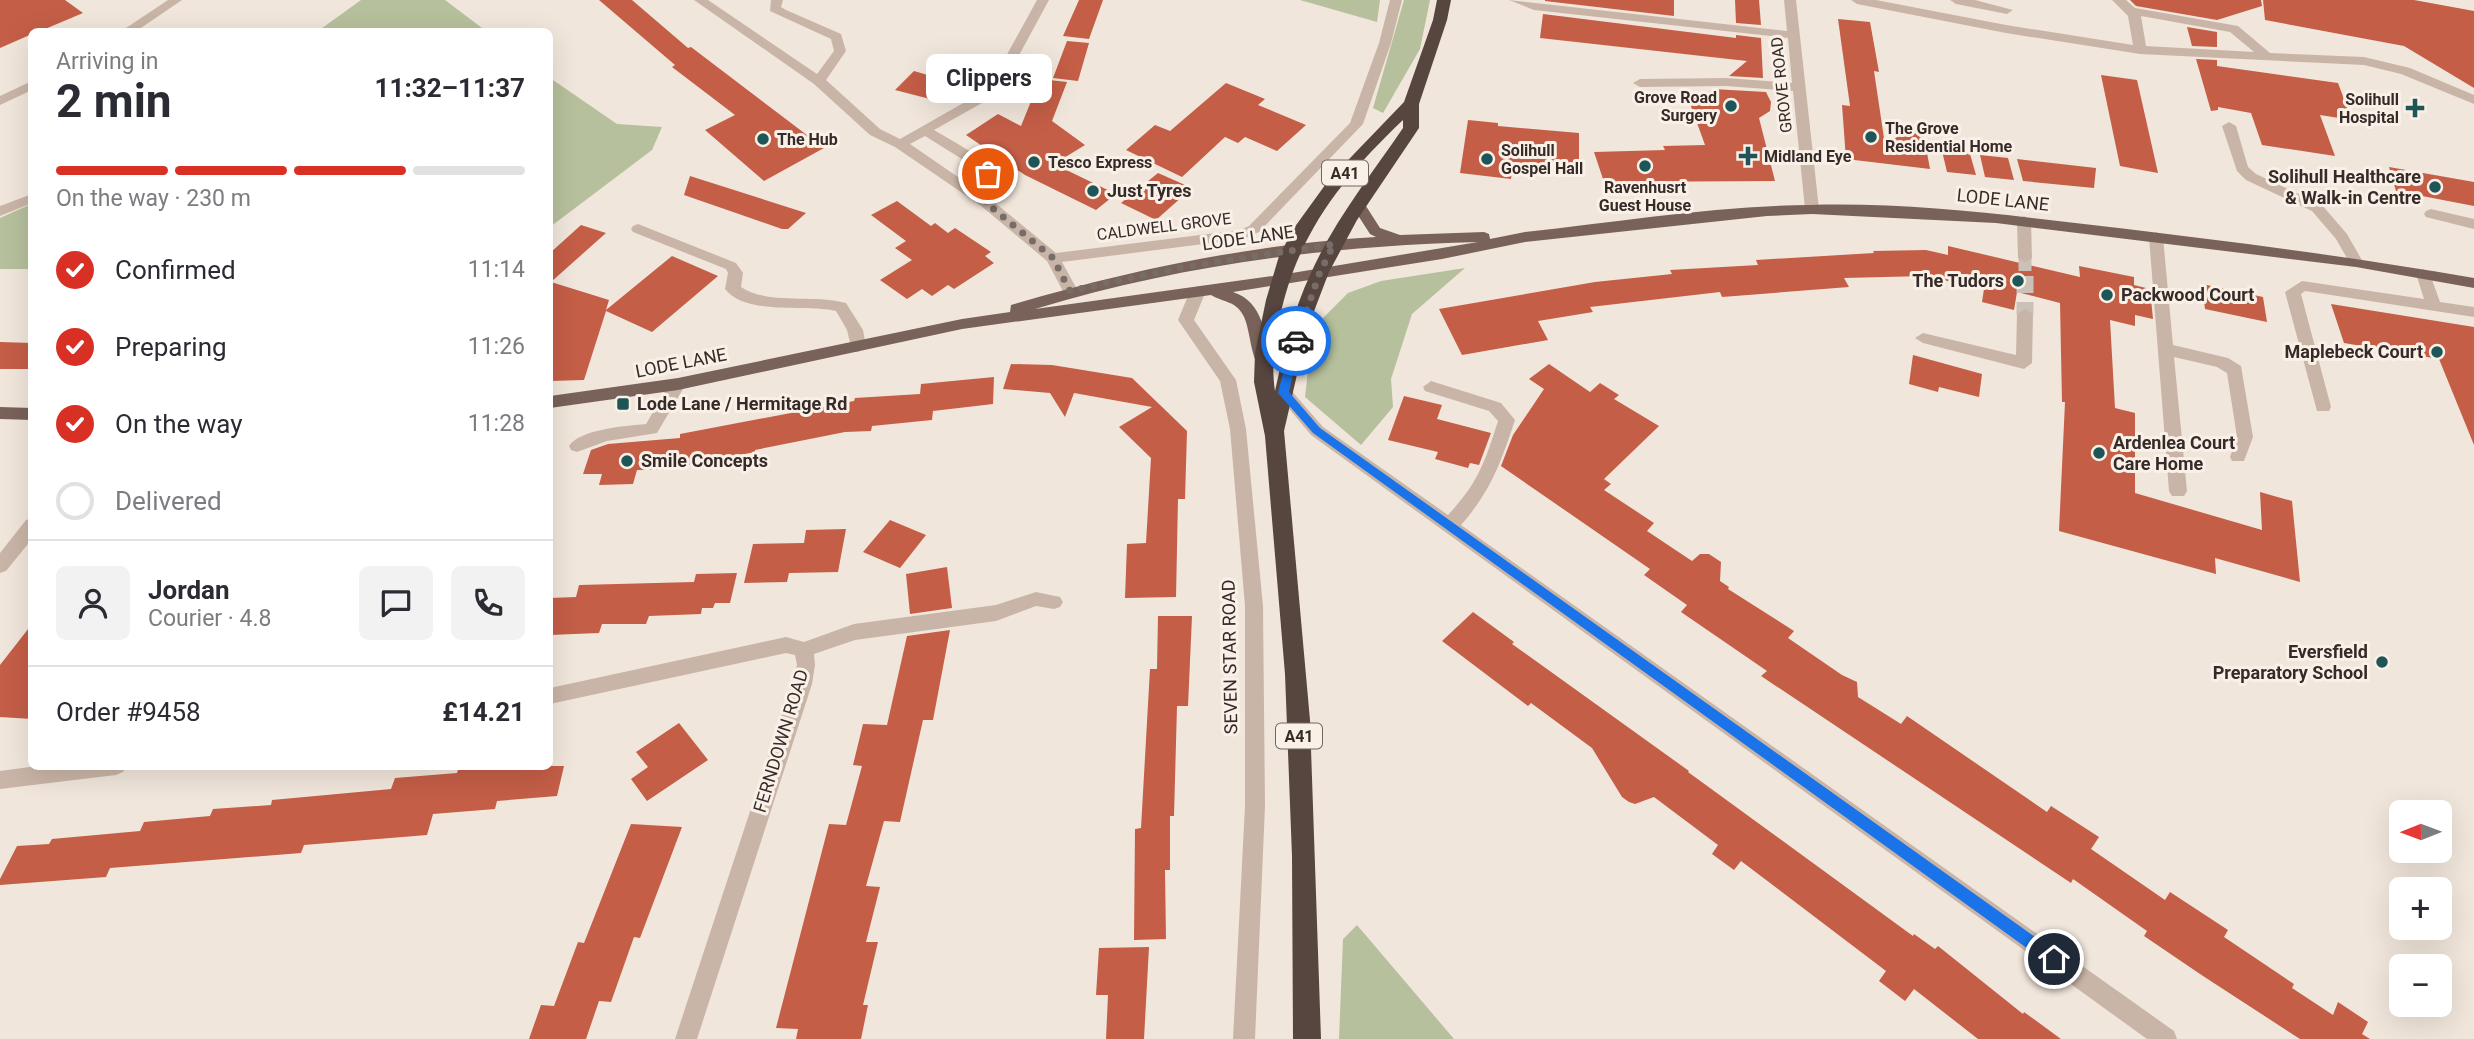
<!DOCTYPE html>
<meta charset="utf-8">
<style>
body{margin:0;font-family:Roboto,sans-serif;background:#f2f2f3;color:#2b2b33;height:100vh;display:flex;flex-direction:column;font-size:26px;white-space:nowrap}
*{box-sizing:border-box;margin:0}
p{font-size:23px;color:#7c7c81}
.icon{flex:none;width:38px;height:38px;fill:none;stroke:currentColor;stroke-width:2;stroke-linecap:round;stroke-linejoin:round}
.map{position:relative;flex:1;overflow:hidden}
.side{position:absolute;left:28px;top:28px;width:525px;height:742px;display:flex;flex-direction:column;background:#fff;border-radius:10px;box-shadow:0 7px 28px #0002}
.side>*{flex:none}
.needle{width:46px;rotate:269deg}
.tools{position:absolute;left:2389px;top:800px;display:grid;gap:14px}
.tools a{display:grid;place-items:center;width:63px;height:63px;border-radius:10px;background:#fff;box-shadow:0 7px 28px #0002;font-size:35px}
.pin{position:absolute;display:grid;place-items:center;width:60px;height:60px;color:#fff;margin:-30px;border:4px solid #fff;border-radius:50%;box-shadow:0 2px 7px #0007}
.courier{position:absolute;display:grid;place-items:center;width:70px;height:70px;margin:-35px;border:5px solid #1a73e8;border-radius:50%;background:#fff;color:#222;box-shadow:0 2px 9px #0007}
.bubble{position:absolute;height:49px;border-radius:10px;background:#fff;box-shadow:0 7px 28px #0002;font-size:23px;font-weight:700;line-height:49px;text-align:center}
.overview em{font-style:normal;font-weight:700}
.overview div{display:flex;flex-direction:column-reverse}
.overview{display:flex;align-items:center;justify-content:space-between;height:119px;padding:0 28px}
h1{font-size:46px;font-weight:700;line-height:52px}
.bar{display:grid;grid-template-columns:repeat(4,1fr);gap:10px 7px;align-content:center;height:84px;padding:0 28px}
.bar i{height:9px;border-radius:5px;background:#e1e1e2}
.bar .selected{background:#d93025}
.bar p{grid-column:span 4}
.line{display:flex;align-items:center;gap:18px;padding:0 28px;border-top:2px solid #e1e1e2}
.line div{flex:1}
.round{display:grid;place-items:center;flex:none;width:74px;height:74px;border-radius:10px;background:#f2f2f3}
ol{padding:0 28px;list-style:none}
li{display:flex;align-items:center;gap:21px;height:77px}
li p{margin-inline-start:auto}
li .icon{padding:7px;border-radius:50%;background:#d93025;color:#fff;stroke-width:4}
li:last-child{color:#7c7c81}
li i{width:38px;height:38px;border:4px solid #e1e1e2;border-radius:50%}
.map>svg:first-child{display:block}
.green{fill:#b6c09c}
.building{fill:#c45e47}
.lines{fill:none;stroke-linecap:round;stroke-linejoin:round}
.minor-tunnel-far1{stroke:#ccc1b7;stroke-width:13;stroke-dasharray:13 7;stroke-linecap:butt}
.minor-tunnel{stroke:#ccc1b7;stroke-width:17;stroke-dasharray:17 9;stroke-linecap:butt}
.minor{fill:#c9b5a7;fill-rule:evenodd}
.major{fill:#786259;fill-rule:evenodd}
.highway{fill:#57453f;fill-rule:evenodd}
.route{fill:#1a73e8}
.done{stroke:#776c67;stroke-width:7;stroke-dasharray:0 12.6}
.poi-dot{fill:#1e5657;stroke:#f9f0e8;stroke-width:2.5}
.labels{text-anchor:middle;stroke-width:6;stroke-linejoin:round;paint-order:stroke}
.far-street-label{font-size:16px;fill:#362b28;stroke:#f9f0e8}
.far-poi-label{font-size:16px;font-weight:bold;fill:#362b28;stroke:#f9f0e8;text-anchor:start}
.shield{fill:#f9f0e8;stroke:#706662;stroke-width:2}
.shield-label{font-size:16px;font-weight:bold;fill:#362b28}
.poi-label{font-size:18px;font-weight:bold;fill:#362b28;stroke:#f9f0e8;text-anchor:start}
.street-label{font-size:18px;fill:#362b28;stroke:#f9f0e8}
</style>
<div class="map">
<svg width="2474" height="1039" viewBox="0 0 2474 1039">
<rect width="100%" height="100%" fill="#f1e6db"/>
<path class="green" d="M361,0H445L486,31H318Z
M1300,0H1380L1377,22Z
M1404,0H1430L1420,49L1383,113L1373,108Z
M550,78L617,124L662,127L652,150L550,227Z
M31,204V269H0V218Z
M1465,268L1412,314L1391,379L1393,407L1361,445L1305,397L1310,353L1318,323L1348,293L1381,281Z
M1357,925L1454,1039H1339L1343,939Z"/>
<path class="building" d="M0,0H65L83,13L38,32H32V34L0,48Z
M599,0H632L688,48L691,47L824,148L764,181L705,130L735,115L672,67L675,65Z
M1079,0H1103L1089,39L1063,36Z
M1545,0H1674V16L1545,1Z
M1735,0H1759L1761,25L1736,23Z
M2130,0H2261L2262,6L2217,20L2136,6Z
M2263,0H2414L2474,11V88L2404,46L2265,20Z
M1543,14L1736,38V35L1761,38L1763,78L1729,76L1747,61L1540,38Z
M1838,19L1870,22L1879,72L1874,71L1885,145L1909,129L1923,131L1930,169L1846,159L1842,105L1850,106Z
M2187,27L2217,32V47L2192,46Z
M1067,41L1089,43L1078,81L1053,78Z
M2196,59L2217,60V66L2338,83L2352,120L2320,115L2335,156L2262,145L2251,113L2218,107V110L2211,111Z
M914,71L948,81L930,99L895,90Z
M2101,75L2137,80L2158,173L2120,166Z
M1040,79L1067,82L1052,121L1085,145L1054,164L1116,194L1096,210L1025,175L966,135L998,114L1021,126Z
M1226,83L1265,99L1258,105L1306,125L1277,151L1245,137L1238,143L1225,137L1182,177L1126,150L1155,125L1170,131Z
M1713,89L1766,92L1771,102L1770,111L1759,118L1775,181L1604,182L1594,152L1665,150L1663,146L1705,145L1688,98H1701Z
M1468,120L1498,123V126L1579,133V168L1513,162L1511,179L1460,173Z
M1942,151L1970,154L1976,175L1947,172Z
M1980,155L2008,158L2014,180L1985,177Z
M2017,159L2096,168L2094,188L2023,181Z
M2389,167L2474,182V206L2396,191Z
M1158,173L1192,188L1156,220L1121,203Z
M690,176L806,213L788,229H782L684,195Z
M897,201L931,226L935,223L948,233L955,228L991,252L985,256L994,263L954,289L948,285L932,296L922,289L907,299L880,280L912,260L895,248L906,241L871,215Z
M581,225L606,233L551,282L609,300L606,310L672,256L718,276L652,332L606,311L584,380L550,381V253Z
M1948,246L2080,277L2079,266L2134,277V285L2150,289L2153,319L2135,315V326L2110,320L2115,408L2135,413V493L2262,530L2260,492L2292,501L2300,582L2215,558L2216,574L2059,531L2065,402H2062L2060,303L2017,292L2014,310L1982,302L1984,289L1925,276L1844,278L1849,287L1722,297L1720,292L1590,307L1593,312L1538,321L1548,340L1462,355L1439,309L1595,282L1672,274L1670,270L1758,265L1756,260L1874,253L1873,251L1926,250L1948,255Z
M2202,284L2263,297L2267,322L2205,309Z
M2331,304L2474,327V445L2439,359L2344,343Z
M0,342L32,343V369H0Z
M1913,355L1982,374L1979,397L1939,387L1938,392L1909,384Z
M1011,364L1052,365L1132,378L1187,431L1185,499H1178L1176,597L1125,598L1127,544L1146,543L1151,458L1119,427L1152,407L1074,393L1065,417L1050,393L1003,389Z
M1549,364L1590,392L1600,383L1619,395L1614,399L1659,426L1604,479L1611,484L1604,490L1654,523L1647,531L1692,561L1700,554H1709L1721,562L1720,581L1729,587L1728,589L1794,631L1788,638L1842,675L1857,682L1858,697L1901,724L1907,716L2047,812L2051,806L2099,837L2091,849L2165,900L2170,892L2228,930L2224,937L2294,984L2292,988L2333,1015L2338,1002L2368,1022L2362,1034L2370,1039H2300L2203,976L2144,936L2147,931L2073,879L2071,883L1761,676L1767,671L1681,612L1687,605L1644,575L1650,569L1501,466L1513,435L1544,389L1529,379Z
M994,377L993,404L933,411L932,420L872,426L871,431L845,432L755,450V452L662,470H637L633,484L599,485L602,474H583L591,450L608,444L680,438V434L854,401L855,398L920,394L921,384Z
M1404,396L1442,405L1437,419L1491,433L1479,465L1470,463L1468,468L1435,459L1438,452L1388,440Z
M890,520L926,535L900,568L863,552Z
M846,529L838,572L789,573L787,582L744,583L753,544L804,543L806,530Z
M947,567L952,608L910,614L906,574Z
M737,573L730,603H715L713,608H702L701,614L649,616L646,624H602L599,633L550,635V598L576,597L579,585L694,582L696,574Z
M1473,612L1514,642L1512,644L1689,771L1688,772L1913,936L1914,934L1935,949L1938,946L2023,1014L2024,1012L2061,1039H1978L1914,989L1905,1001L1879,981L1886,971L1741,861L1734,870L1712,854L1718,845L1654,797L1635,804L1629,802L1622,797L1592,748L1531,703L1528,706L1442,641Z
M1158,616H1192L1188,706H1177L1174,816H1170V870H1165L1166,939L1134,940L1135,829L1141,828L1150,669H1157Z
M32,624V719L0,717V665Z
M950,630L933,720H923L900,822L884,821L866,886L880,887L866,942H878L863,1005H868L861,1039H796L798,1029L776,1028L829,824L846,825L862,766L853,765L863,724L887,725L907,636Z
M679,723L708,760L647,801L631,779L648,767L636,752Z
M459,766H564L557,796L497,801L495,809L433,814L427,835L304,845L301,853L110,868L106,877L0,885V879L17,846L49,844L52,839L140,831L144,822L210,816L213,809L271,805L272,800L391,789L395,778L457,773Z
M631,824L682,827L640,938L634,937L611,1002L599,1001L586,1039H529L541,1005L554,1006L578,942L584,943Z
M1149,947L1144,1039H1106L1108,995H1096L1099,948Z"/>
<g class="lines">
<path class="minor-tunnel-far1" d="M2025,258V278"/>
<path class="minor-tunnel" d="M2025,276V314"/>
<path class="minor" d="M168,0H182L135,32H120Z
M694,0H708L817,74L834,51L831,39L770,11L771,0H783L781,7L786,10L841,34L846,51L826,80L880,129L900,139L988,89L1037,0H1049L998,94L934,130C952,141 1005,168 1006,189L994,202L1056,253L1240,230L1249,226L1350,123L1379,43L1390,0H1402L1391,43L1363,124L1259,232L1243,239L1062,262L1078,291L1070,296L1065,295L1047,261L980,205L895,147L870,135L814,84ZM925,136L973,166L992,188L984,195L910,144Z
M1509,0L1787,31L1784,0H1796L1819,209L1817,212H1807L1805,209L1793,91L1726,86L1640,87L1633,83L1640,79L1726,78L1792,83L1788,38L1534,10Z
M1851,0H1876L2006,25L2133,45L2128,16L2112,0H2126L2135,8L2238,26L2270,53L2364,57L2410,68L2474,95V104L2401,74L2364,65L2140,54L2006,33L1857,4ZM2141,16L2230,32L2254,52L2146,46Z
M1950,0H1975L2013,10L2007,14L1956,4Z
M32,81V90L0,105V96Z
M2229,122L2236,126L2248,167L2256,174L2322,205L2347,234L2363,262L2361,265H2351L2336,239L2312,211L2246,180L2237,171L2222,126Z
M32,194V203L0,216V206Z
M2431,209L2474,219V229L2426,217L2424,214L2426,211Z
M2024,216L2031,221L2032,258L2025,263L2018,258L2017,221Z
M638,224L736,263L743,273L741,287C767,305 815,294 846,303L863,330L866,347L858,352L852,351L847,330L836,311C805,304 746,316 725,289L728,273L726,269L633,232L631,229L633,226Z
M2156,232L2163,237L2173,345L2228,358L2241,366L2253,437L2244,461H2232L2230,457L2237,437L2227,373L2217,367L2174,357L2187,491L2184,496H2172L2169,491L2149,237Z
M2423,269L2430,274L2440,302L2474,307V317L2305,291L2301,294L2331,407L2329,411H2317L2285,292L2302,281L2424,299L2416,274Z
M1198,286L1206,291L1194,320L1236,380L1246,429L1263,606L1265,806L1255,1039H1233L1245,806V606L1230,429L1220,381L1178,320L1190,291Z
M2025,309L2033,314L2032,363L2024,369L1923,343L1915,338L1923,333L2016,355L2017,314Z
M678,378L686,384L657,433L607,441L577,452L571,450L569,446C580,429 626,426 646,424L672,380Z
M1431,381L1501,403L1515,420C1501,462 1491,491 1461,525L2174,1031L2177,1039H2147L1311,435L1276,393L1278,389H1290L1323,427L1448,515C1478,483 1485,462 1498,421L1489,411L1425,391L1423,387Z
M32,518V539L6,571L0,573V553L26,520Z
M1036,592L1060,597L1063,602L1060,607L1054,609L1036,606L996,621L855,640L814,654L815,665L812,684L697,1039H675L792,684L797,665L795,655L786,653L550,704V688L786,637L804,642L854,624L996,605Z
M37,766H126L123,772L116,775L0,789V771Z"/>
<path class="major" d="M1359,201L1364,203L1380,228L1400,235L1484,232L1489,234L1490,239L1525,232C1619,222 1715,206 1810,205C1916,202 2022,217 2127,229C2243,243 2359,258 2474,278V288L2356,267L1996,223L1812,214L1767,216L1525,242L1442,259L1233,292C1264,302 1265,336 1272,364L1264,370C1250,365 1251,328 1243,315C1236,301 1222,302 1211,295L962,329L678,390L550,408V396L678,378L962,319L1010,312L1011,305C1130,270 1252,244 1376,237L1370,234L1352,206ZM1478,242L1280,275L1035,309C1179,265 1327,246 1478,242Z
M0,407L32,408V420L0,419Z"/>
<path class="highway" d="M1437,0H1451L1447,20L1419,104V128L1357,220L1329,272L1308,327L1284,431L1310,720L1321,1039H1293L1292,856L1285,674L1265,436L1254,382L1255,353L1266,300L1279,256L1294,228L1328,181L1404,102L1433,20ZM1403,120V128C1371,175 1334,221 1311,273C1293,311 1284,351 1275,391C1271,366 1275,341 1280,317C1297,234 1343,177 1403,120Z"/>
</g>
<path class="route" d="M1292,338L1301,341L1289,392L1320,428L2059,954V964H2049L1313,433L1278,393Z"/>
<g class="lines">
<path class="done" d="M988,174L999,184V190L985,202L1053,258L1070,291L1184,267L1334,244L1320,272L1296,341"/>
</g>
<g class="poi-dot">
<circle cx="1731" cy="106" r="7"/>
<path d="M2411.5 97.5h7v7h7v7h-7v7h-7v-7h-7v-7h7z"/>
<circle cx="1871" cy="137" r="7"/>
<circle cx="763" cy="139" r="7"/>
<path d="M1744.5 145.5h7v7h7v7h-7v7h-7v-7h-7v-7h7z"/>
<circle cx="1487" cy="159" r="7"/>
<circle cx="1034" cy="162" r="7"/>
<circle cx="1645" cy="166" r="7"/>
<circle cx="2435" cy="187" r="7"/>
<circle cx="1093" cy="191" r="7"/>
<circle cx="2018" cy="281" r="7"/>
<circle cx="2107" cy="295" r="7"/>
<circle cx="2437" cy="352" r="7"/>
<rect x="616" y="397" width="14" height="14" rx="3.5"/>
<circle cx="2099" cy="453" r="7"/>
<circle cx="627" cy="461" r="7"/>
<circle cx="2382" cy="662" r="7"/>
</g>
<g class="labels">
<g class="far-street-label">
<text transform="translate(1781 85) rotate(-96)" y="6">GROVE ROAD</text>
<text transform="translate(1164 226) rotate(-7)" y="6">CALDWELL GROVE</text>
</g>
<g class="far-poi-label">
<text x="1717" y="103" text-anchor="end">Grove Road<tspan x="1717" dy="18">Surgery</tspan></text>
<text x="2399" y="105" text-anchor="end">Solihull<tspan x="2399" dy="18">Hospital</tspan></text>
<text x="1885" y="134">The Grove<tspan x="1885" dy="18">Residential Home</tspan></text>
<text x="777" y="145">The Hub</text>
<text x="1501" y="156">Solihull<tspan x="1501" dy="18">Gospel Hall</tspan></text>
<text x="1764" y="162">Midland Eye</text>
<text x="1048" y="168">Tesco Express</text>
<text x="1645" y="193" text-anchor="middle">Ravenhusrt<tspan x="1645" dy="18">Guest House</tspan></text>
</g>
<g class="shield">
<rect x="1322" y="160.5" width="46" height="25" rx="5"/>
<rect x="1276" y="723.5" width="46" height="25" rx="5"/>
</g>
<g class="shield-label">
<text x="1345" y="179">A41</text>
<text x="1299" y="742">A41</text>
</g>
<g class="poi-label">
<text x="2421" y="183" text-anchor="end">Solihull Healthcare<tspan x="2421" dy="21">&amp; Walk-in Centre</tspan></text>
<text x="1107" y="197">Just Tyres</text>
<text x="2004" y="287" text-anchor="end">The Tudors</text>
<text x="2121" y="301">Packwood Court</text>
<text x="2423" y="358" text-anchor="end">Maplebeck Court</text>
<text x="637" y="410">Lode Lane / Hermitage Rd</text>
<text x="2113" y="449">Ardenlea Court<tspan x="2113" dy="21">Care Home</tspan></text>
<text x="641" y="467">Smile Concepts</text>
<text x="2368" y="658" text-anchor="end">Eversfield<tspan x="2368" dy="21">Preparatory School</tspan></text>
</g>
<g class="street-label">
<text transform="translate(2003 200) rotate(6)" y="6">LODE LANE</text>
<text transform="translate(1248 238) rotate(-8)" y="6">LODE LANE</text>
<text transform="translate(681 363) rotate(-11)" y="6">LODE LANE</text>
<text transform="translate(1230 657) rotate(-91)" y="6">SEVEN STAR ROAD</text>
<text transform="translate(781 741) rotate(-73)" y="6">FERNDOWN ROAD</text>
</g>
</g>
</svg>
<div class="tools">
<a><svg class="needle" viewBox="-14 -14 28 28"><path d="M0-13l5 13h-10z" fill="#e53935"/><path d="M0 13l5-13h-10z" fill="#7c7c81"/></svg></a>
<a>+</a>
<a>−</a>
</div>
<div class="pin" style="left:988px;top:174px;background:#ea580c"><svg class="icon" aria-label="bag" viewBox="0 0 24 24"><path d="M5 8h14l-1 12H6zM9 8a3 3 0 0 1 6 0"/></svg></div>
<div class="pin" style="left:2054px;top:959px;background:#1f2937"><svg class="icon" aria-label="home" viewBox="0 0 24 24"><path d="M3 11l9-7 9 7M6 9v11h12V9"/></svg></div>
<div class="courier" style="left:1296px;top:341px"><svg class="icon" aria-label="car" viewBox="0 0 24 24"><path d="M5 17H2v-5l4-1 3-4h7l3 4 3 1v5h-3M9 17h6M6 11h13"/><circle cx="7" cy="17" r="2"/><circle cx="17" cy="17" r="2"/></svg></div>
<div class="bubble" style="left:926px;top:54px;width:126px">Clippers</div>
<section class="side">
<div class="overview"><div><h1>2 min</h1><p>Arriving in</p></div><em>11:32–11:37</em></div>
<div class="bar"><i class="selected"></i><i class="selected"></i><i class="selected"></i><i></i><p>On the way · 230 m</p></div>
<ol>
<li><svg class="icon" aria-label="check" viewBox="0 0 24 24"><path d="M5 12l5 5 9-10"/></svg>Confirmed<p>11:14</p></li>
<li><svg class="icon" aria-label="check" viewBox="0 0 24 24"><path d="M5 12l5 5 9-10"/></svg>Preparing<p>11:26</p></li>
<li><svg class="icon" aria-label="check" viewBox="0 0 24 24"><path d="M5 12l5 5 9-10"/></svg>On the way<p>11:28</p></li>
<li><i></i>Delivered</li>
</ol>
<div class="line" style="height:126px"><a class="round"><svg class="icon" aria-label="person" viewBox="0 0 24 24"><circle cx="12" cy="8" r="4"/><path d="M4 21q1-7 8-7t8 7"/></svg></a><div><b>Jordan</b><p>Courier · 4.8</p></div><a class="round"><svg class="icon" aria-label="chat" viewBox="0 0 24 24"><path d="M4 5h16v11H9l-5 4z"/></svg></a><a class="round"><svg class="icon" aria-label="phone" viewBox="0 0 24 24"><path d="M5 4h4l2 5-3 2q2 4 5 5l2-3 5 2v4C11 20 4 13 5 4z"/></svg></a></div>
<div class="line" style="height:91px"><div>Order #9458</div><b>£14.21</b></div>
</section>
</div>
